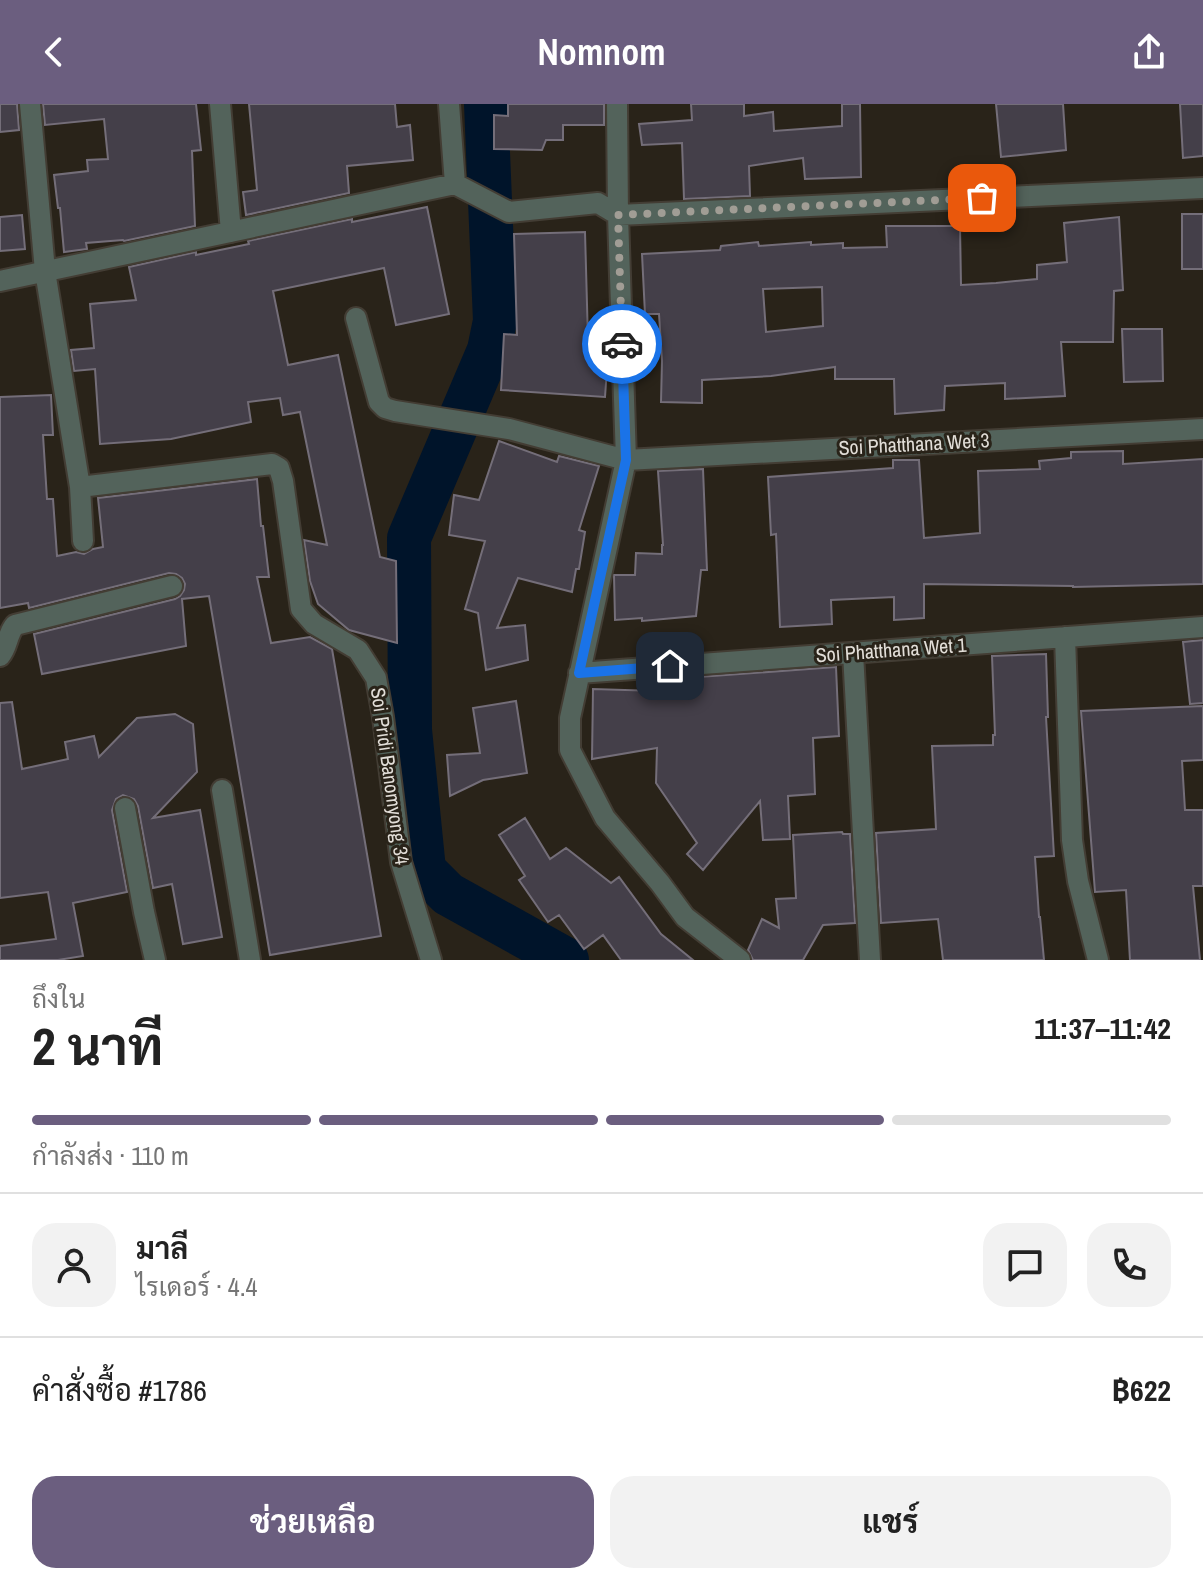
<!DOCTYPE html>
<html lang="th">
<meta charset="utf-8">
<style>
body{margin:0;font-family:"Archivo Narrow",Sarabun,sans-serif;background:#f2f2f2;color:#222;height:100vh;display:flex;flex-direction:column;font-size:30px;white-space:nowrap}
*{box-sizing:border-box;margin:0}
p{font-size:26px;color:#767676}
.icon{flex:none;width:44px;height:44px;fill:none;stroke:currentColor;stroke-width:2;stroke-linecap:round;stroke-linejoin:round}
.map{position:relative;height:856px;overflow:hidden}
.sheet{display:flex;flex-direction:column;background:#fff;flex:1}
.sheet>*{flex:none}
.pin{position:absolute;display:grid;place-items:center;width:68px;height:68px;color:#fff;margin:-34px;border-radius:16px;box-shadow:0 4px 12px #0006}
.courier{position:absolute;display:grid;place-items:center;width:80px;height:80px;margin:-40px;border:6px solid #1a73e8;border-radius:50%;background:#fff;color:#222;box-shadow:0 2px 10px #0007}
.headline em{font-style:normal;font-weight:700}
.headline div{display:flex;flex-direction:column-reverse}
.headline{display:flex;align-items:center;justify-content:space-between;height:136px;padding:0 32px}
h1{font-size:52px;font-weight:700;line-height:60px}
.bar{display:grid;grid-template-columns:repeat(4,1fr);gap:12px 8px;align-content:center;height:96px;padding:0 32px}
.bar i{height:10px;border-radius:6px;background:#e0e0e0}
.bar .selected{background:#6b5e7f}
.bar p{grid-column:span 4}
.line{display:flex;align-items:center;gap:20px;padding:0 32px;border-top:2px solid #e0e0e0}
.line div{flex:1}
.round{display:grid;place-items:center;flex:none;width:84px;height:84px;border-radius:24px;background:#f2f2f2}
.button{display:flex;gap:16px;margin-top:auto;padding:16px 32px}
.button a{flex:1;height:92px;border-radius:24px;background:#6b5e7f;color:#fff;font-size:32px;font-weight:700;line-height:92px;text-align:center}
.button a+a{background:#f2f2f2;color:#222}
header{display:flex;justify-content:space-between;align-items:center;height:104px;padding:0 32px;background:#6b5e7f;color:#fff;font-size:36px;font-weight:700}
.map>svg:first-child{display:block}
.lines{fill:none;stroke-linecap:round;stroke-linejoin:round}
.river{stroke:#00142a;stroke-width:44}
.building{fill:#443f49;stroke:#746e79;stroke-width:2;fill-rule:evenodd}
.minor-casing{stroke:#433d34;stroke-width:24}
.minor{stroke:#53635b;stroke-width:20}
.done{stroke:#a19d95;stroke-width:8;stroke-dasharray:0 14.4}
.route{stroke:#1a73e8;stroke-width:10}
.labels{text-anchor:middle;stroke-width:6;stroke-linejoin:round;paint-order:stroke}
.street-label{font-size:20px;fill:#e2ded8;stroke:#292319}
</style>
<header><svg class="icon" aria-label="back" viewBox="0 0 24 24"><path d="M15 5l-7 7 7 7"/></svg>Nomnom<svg class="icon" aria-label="share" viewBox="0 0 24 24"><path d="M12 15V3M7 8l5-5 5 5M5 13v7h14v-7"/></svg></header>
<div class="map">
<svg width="1203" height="856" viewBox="0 0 1203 856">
<rect width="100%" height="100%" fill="#292319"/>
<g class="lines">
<path class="river" d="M486,0L495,217L489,246L409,434L410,626L424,766L448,790L567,856"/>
</g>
<path class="building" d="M0,0H17L19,26L0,28Z
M43,0H196L201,46L192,47L195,122L124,137L123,136L86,139L87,145L64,148L60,104H58L54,71L88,67L87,56L108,55L104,15L45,21Z
M249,0H395L397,23L410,21L413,56L347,62L349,89L246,111L243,88L257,86Z
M508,0H604V21H563V36H546L542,46L494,45V11L508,12Z
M691,0H744V12L773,8L774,27L842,22V0H860L861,73L805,75L803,54L749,62L750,92L684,95L682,39L642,41L639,20L692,16Z
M996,0H1063L1066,46L1001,53Z
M1180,0H1203V52L1183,54Z
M427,103L449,210L396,221L384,164L273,187L288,261L338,251L380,453L396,457L397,539L349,526L318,500L310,477L304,436L327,441L300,308L283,311L280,294L248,298L251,318L171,335L100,340L95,265L74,267L71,246L94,244L90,200L136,196L129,163L196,148V151L249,140L248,137L352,115V118Z
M1182,110H1203V165H1182Z
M22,111L25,145L0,147V113Z
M1119,113L1123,186L1114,187L1113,238H1061L1065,292L1005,295V279L945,282L944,306L895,310L894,275H835V263L771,272L702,276V299L661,298L662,257L659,210H645L642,150L720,146L721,142L758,138L759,142L811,138V141L843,139V144L887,143L886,122H960L961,181L996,179L1037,175V161L1067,158L1064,119ZM822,183L823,222L766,228L763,185Z
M585,128L588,236L609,237L605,293L501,286L504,230L517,231L514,130Z
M1122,225H1162L1163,277L1124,278Z
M51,291L53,331H43L47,395H53L57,452L76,448L84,450L93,445L103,443L98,394L257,375L261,422H263L269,473H257L271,539L310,533L332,545L381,832L270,851L209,492L182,495L186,542L42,570L34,530L175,495L180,492L184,486L185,480L182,474L176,470L169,469L29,504L28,499L0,504V293Z
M499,337L557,358L559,352L599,362L579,426L585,428L579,465H576L572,488L518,474L497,524L525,521L528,556L486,566L478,509L465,505L485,437L449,431L454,391L479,396Z
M1123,347V360L1203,355V480L1073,483V482L924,480V514L894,516V493L831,496L832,520L780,523L776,430L771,431L768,373L893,364V356H919L924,434L980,429L978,367L1040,365L1039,357L1071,354V348Z
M703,365L707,466H701L696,512L642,517V514L615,516L614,471H635L636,449L662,450V441H663L658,367Z
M1203,536V599L1190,600L1183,538Z
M1046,550L1048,613H1046L1054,752L1035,753L1039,813H1040L1044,856H943L938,815L881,819L876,729L936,725L932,642L993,641V631H995L992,552Z
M836,563L839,632L813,634L815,690L788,692L790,735L763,736L760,697L703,766L687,750L697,739L656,679L657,644L592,655L593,585L657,587V576Z
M516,597L527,669L483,676L450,692L447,651L480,649L473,604Z
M12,598L22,665L68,655L65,638L94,632L99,653L137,614L175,610L193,620L197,668L153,714L200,706L222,833L183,840L172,780L153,784L138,702L134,695L123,691L116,695L112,706L127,788L73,799L83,852L58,856H0V842L56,835L48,788L0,794V599Z
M1203,602V656L1182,657L1185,706H1203V782H1193L1200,856H1130L1126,786L1095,788L1081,607Z
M525,714L550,755L566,744L611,779L619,773L661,830L693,856H621L603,831L584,845L559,811L548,818L519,776L525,772L499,731Z
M842,728L843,730H850L855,819L823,821L803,856H753L748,846L762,815L779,824L776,795L796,794L793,731Z"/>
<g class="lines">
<defs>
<path id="minor" d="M30,0L45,167L80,383L272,360L279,364L283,377L301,505L314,520L358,546L376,574L383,613L401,758L431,856
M220,0L231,128
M449,0L455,80
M617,0L618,111L626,356L570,614V646L605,714L660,779L685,813L740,856
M0,177L455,80L509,108L598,99L618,111L1203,84
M356,214L379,298L385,304L395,307L509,325L626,356L1203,325
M80,383L83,437
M1065,533L1072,736L1078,777L1098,856
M853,549L870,856
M0,552C8,543 7,530 15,521L172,482
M579,569L1203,523
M222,686L250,856
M125,704L144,808L155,856"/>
</defs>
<use href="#minor" class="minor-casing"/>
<use href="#minor" class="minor"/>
</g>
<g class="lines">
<path class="done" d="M622,240L618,111L982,94"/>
<path class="route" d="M622,240L626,356L579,569L670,562"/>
</g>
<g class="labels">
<g class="street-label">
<text transform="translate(914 340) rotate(-3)" y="7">Soi Phatthana Wet 3</text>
<text transform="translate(891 546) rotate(-4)" y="7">Soi Phatthana Wet 1</text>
<text transform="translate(390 672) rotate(82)" y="7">Soi Pridi Banomyong 34</text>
</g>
</g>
</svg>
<div class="pin" style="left:982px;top:94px;background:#ea580c"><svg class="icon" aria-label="bag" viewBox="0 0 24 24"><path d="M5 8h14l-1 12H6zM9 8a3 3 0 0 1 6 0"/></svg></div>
<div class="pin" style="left:670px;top:562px;background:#1f2937"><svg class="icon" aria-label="home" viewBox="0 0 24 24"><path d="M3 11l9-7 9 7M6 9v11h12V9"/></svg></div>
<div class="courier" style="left:622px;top:240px"><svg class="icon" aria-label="car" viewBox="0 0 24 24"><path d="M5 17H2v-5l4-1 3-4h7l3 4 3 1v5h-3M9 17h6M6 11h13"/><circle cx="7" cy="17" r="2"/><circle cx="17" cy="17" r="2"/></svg></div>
</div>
<section class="sheet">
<div class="headline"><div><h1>2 นาที</h1><p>ถึงใน</p></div><em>11:37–11:42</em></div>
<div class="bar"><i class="selected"></i><i class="selected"></i><i class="selected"></i><i></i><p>กำลังส่ง · 110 m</p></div>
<div class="line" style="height:144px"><a class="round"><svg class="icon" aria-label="person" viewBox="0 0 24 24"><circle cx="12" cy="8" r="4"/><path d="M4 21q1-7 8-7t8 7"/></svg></a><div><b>มาลี</b><p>ไรเดอร์ · 4.4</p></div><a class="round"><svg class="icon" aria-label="chat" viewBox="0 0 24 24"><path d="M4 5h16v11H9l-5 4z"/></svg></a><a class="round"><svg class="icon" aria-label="phone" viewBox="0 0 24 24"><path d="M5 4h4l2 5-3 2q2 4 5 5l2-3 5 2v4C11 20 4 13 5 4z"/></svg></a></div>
<div class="line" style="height:104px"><div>คำสั่งซื้อ #1786</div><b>฿622</b></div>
<div class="button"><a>ช่วยเหลือ</a><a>แชร์</a></div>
</section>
